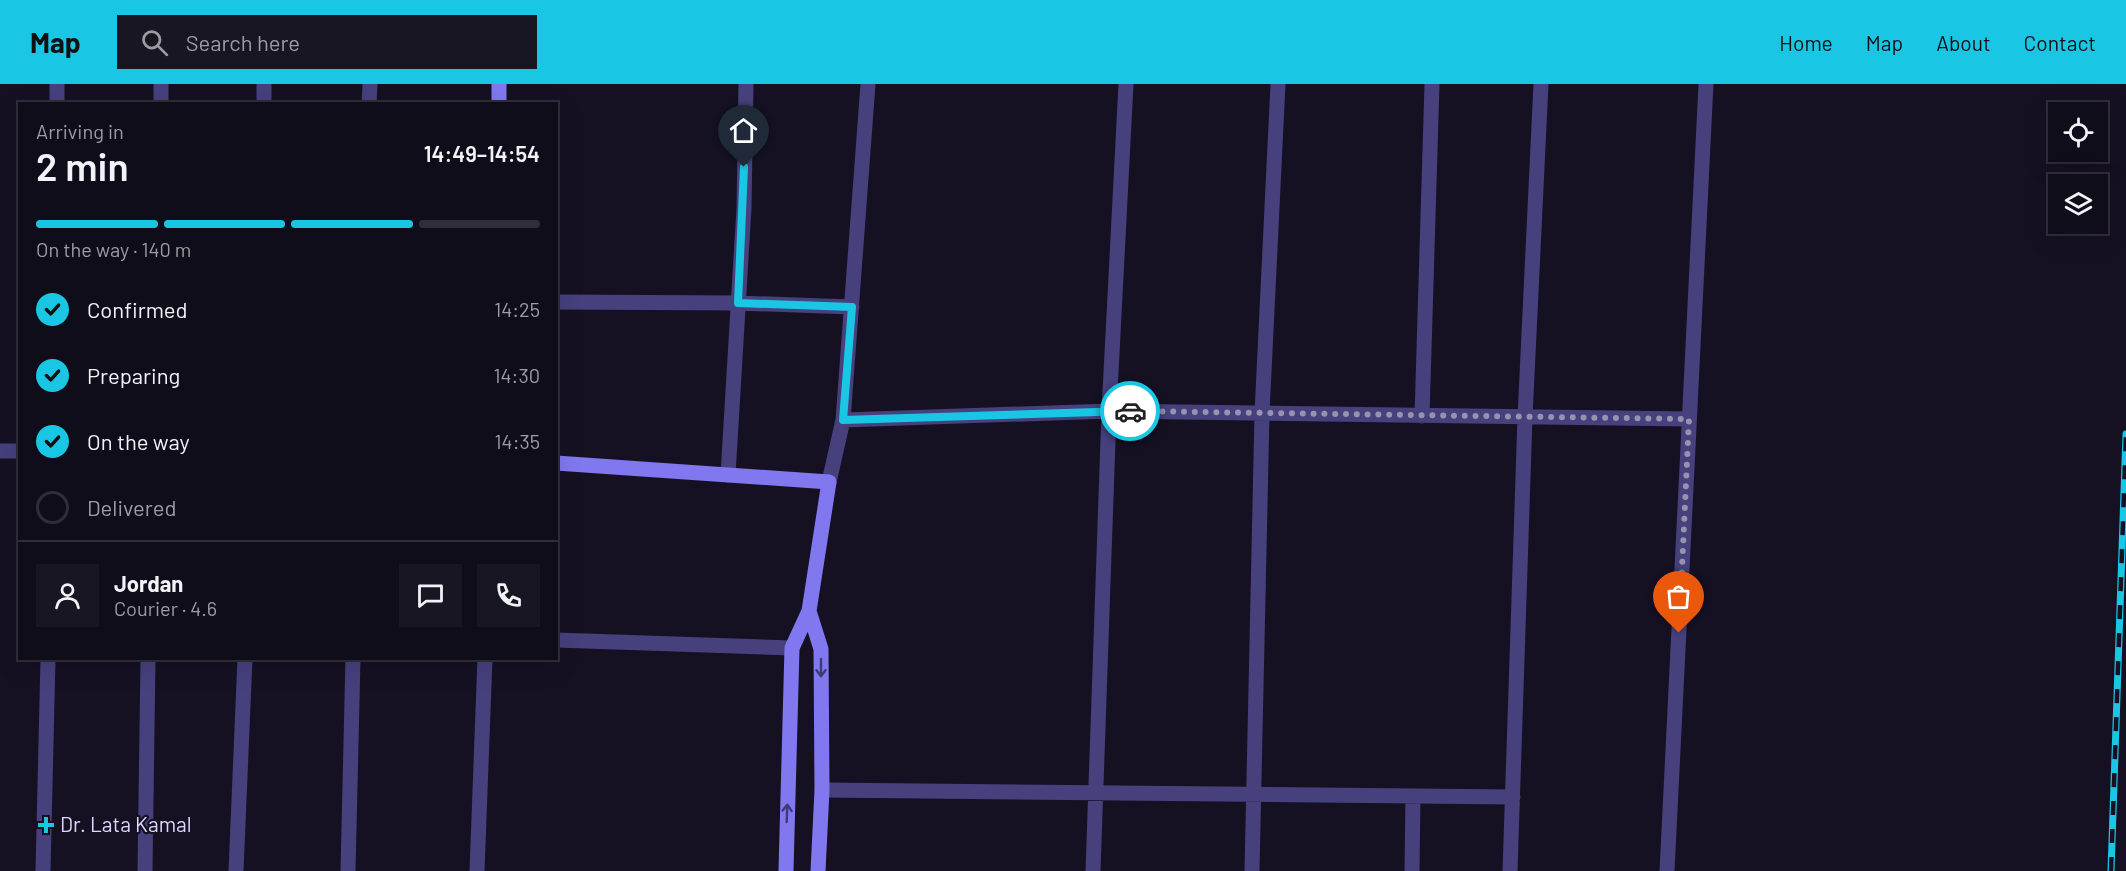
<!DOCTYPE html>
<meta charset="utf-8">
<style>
body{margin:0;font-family:Barlow,sans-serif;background:#191623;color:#f1f3f6;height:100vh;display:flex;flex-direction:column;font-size:22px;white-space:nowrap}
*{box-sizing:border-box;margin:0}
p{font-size:20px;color:#9c9ca2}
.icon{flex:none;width:33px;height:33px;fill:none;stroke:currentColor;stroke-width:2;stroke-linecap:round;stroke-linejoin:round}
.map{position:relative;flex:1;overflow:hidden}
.details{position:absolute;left:18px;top:18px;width:540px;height:558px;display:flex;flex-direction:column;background:#100d1a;border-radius:0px;box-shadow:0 6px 24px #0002,0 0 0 2px #302d39}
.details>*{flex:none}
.buttons{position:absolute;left:2048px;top:18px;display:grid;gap:12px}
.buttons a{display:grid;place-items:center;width:60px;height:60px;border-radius:0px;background:#100d1a;box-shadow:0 6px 24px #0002,0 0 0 2px #302d39;font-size:30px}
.pin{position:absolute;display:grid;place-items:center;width:51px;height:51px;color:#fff;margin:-62px -26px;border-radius:50% 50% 50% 0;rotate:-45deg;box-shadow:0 0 6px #0007}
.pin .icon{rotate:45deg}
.courier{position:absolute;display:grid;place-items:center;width:60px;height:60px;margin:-30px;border:4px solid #19c7e5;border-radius:50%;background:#fff;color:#222;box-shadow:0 2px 8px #0007}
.overview em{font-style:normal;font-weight:600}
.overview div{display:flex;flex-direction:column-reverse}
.overview{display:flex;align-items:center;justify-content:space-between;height:102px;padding:0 18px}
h1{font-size:39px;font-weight:600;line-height:45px}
.bar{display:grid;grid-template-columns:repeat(4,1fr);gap:9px 6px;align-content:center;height:72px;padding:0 18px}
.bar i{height:8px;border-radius:4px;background:#302d39}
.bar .selected{background:#19c7e5}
.bar p{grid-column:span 4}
.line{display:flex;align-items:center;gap:15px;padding:0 18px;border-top:2px solid #302d39}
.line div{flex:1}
.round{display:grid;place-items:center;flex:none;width:63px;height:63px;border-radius:0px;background:#191623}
ol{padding:0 18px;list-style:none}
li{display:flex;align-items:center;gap:18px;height:66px}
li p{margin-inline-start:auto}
li .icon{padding:6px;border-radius:50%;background:#19c7e5;color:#111;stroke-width:4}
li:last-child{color:#9c9ca2}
li i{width:33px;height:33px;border:3px solid #302d39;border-radius:50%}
header{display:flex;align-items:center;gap:36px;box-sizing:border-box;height:84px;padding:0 30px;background:#19c7e5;color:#111}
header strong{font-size:28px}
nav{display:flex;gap:33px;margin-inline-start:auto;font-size:21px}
.search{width:420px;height:54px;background:#191623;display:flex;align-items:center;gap:15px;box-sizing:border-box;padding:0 21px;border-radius:0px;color:#9c9ca2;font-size:22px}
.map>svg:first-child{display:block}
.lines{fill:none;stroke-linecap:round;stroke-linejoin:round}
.minor{stroke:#46417d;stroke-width:15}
.secondary{stroke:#8178f0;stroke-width:15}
.rail-casing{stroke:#19c7e5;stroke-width:7}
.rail{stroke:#151123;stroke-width:4.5;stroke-dasharray:14;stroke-linecap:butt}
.oneway{stroke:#403a75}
.done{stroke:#9792af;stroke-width:6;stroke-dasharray:0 10.8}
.route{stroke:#19c7e5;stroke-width:8}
.poi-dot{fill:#19c7e5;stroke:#151123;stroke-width:2}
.labels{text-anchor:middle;stroke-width:4.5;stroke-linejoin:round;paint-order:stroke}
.poi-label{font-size:21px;fill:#ddd7fb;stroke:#151123;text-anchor:start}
</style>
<header>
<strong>Map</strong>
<div class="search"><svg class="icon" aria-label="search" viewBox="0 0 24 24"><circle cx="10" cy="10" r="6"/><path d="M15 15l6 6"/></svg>Search here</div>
<nav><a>Home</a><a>Map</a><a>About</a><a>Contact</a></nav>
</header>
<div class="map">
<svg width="2126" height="787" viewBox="0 0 2126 787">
<rect width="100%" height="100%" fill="#151123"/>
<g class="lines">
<path class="minor" d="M57,20V0
M161,20V0
M264,20V0
M369,20L370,0
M556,218L738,219L852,223
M1422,332L1432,0
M843,336L1109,327L1689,335
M0,367H20
M728,391L744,124L746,0
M829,398L843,336L868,0
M556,556L792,564
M822,706L1513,713
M43,787L48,574
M145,787L148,574
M236,787L245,574
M348,787L353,574
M477,787L485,574
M1093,787L1109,327L1126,0
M1252,787L1262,329L1278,0
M1412,787L1413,712
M1510,787L1525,333L1541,0
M1667,787L1706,0"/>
<path class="secondary" d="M499,20V0
M556,379L829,398L809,527L792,564L786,787
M809,527L821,565L822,706L818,787"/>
<defs>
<path id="rail" d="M2111,787L2126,350"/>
</defs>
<use href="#rail" class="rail-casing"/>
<use href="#rail" class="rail"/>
</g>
<defs><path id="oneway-shaft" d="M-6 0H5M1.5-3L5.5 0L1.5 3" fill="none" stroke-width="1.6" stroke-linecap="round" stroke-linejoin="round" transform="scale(1.5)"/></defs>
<g class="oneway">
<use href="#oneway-shaft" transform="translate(821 584) rotate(90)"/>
<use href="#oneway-shaft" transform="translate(787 729) rotate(-88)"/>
</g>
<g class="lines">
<path class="done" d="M1130,327L1689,335L1679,549"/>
<path class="route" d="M744,83L738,219L852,223L843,336L1130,327"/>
</g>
<path class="poi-dot" d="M43 732h6v6h6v6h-6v6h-6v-6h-6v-6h6z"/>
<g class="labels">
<g class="poi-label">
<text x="60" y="748">Dr. Lata Kamal</text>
</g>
</g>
</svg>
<div class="buttons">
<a><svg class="icon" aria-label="locate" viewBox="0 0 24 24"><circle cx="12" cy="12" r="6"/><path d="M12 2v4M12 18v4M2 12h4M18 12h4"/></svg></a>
<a><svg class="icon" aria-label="layers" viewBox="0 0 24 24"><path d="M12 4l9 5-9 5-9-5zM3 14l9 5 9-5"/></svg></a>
</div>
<div class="pin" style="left:1679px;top:549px;background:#ea580c"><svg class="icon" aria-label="bag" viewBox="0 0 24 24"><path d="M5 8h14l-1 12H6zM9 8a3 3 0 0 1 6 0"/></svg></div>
<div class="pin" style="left:744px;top:83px;background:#1f2937"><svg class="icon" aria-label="home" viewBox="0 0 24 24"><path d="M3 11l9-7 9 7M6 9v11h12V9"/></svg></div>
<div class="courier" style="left:1130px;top:327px"><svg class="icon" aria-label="car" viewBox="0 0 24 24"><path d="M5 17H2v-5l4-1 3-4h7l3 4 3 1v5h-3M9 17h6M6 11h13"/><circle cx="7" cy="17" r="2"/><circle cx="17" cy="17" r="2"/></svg></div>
<section class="details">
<div class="overview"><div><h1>2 min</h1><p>Arriving in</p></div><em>14:49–14:54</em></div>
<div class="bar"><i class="selected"></i><i class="selected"></i><i class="selected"></i><i></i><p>On the way · 140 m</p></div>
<ol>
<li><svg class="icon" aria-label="check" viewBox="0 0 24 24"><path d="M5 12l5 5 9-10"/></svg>Confirmed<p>14:25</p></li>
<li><svg class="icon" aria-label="check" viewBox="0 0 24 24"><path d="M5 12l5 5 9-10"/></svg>Preparing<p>14:30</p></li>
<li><svg class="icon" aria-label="check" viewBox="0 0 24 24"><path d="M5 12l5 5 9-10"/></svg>On the way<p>14:35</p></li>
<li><i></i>Delivered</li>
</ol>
<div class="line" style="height:108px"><a class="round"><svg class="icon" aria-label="person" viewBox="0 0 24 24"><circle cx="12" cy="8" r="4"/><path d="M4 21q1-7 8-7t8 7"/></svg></a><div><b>Jordan</b><p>Courier · 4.6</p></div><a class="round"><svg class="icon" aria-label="chat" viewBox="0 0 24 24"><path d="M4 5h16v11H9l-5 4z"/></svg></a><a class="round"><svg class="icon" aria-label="phone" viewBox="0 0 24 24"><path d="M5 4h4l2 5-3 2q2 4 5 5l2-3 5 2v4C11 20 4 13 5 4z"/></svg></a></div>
</section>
</div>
